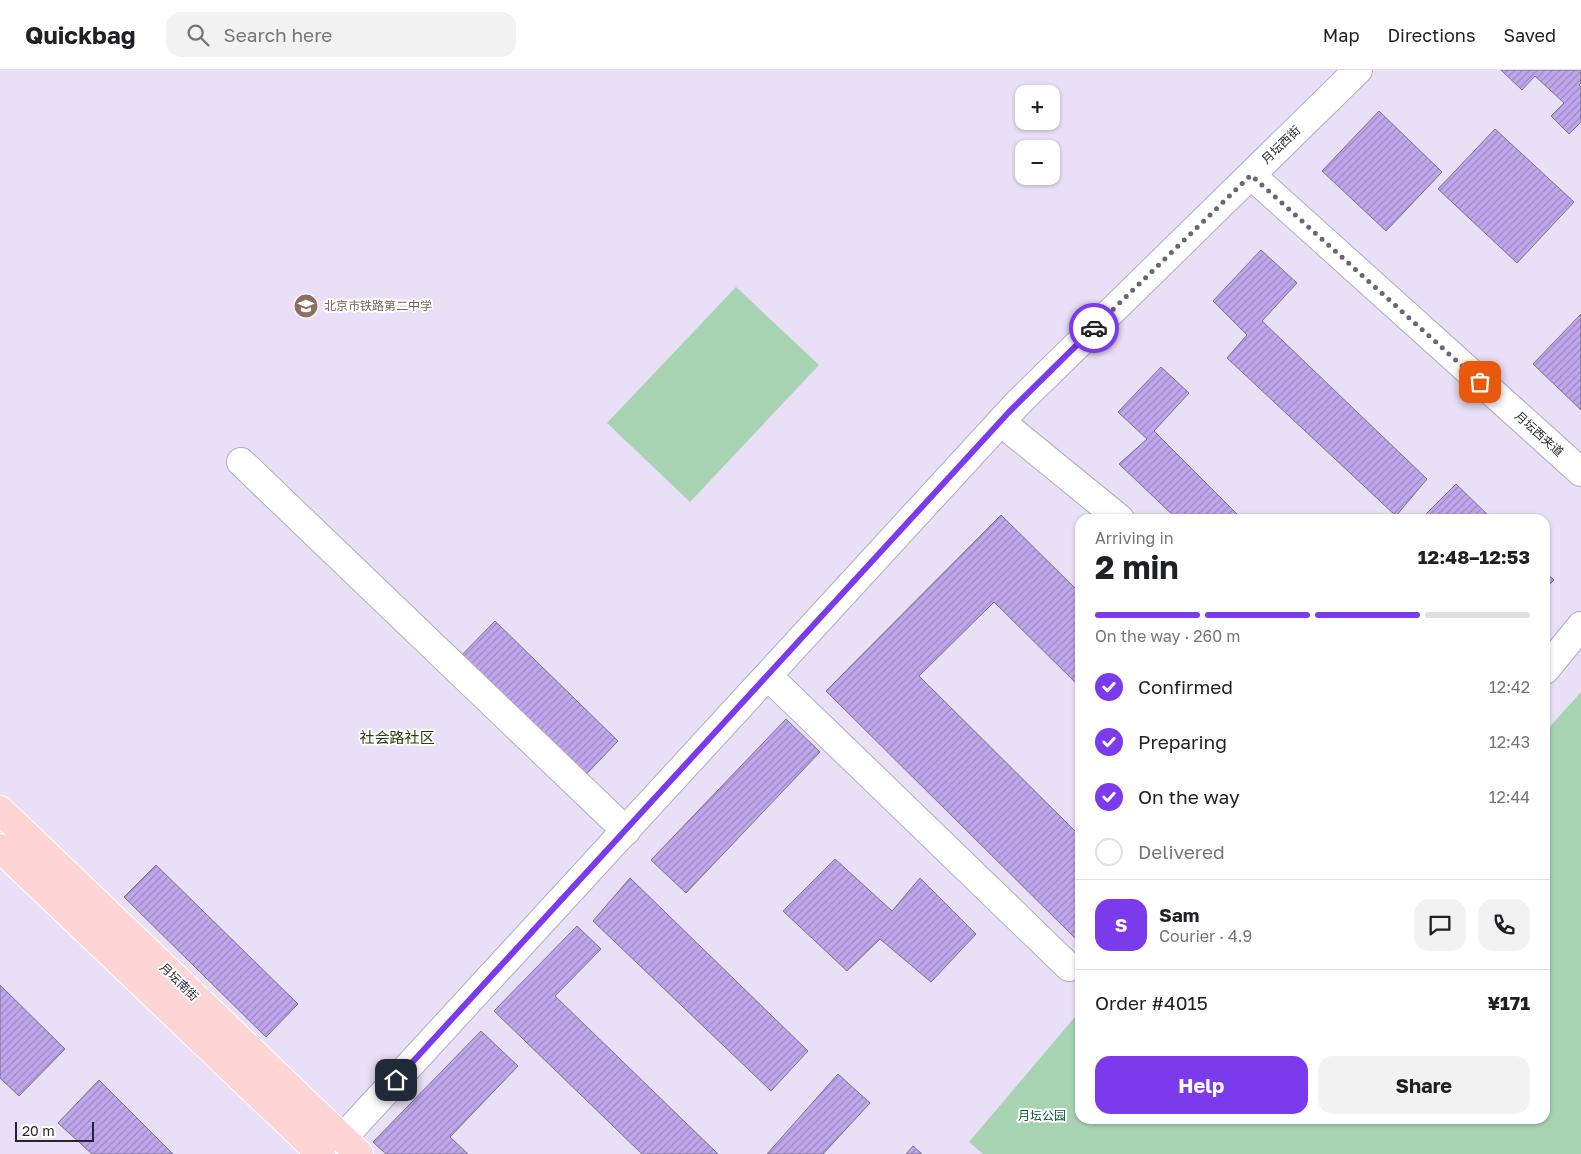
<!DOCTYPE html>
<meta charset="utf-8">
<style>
body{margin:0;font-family:"Golos Text","Noto Sans SC",sans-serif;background:#f2f2f2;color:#202124;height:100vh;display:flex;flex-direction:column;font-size:19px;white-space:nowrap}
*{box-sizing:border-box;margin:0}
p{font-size:16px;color:#757577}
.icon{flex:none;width:28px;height:28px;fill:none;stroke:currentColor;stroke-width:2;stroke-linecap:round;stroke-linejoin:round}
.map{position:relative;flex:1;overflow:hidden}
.side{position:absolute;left:1075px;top:444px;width:475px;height:610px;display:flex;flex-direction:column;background:#fff;border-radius:15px;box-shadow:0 1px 4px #0004}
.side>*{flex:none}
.controls{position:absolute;left:1015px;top:15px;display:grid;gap:10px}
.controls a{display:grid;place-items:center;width:45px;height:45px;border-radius:10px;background:#fff;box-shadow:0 1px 4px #0004;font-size:25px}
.scale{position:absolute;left:15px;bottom:12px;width:79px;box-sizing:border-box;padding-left:5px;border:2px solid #28242c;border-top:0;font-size:14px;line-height:18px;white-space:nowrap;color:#28242c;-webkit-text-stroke:4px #fff;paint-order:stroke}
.pin{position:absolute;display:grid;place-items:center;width:42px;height:42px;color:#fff;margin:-21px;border-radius:10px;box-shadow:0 2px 8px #0006}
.courier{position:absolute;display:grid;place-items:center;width:50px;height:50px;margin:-25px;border:4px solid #7c3aed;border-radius:50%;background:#fff;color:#222;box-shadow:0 1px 6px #0007}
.summary em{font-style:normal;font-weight:700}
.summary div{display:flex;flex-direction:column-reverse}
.summary{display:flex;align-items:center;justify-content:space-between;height:85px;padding:0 20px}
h1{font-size:32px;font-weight:700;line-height:38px}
.bar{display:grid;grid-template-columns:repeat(4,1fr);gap:8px 5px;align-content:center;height:60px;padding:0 20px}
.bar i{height:6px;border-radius:4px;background:#e0e0e0}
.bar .selected{background:#7c3aed}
.bar p{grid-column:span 4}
.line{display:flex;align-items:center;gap:12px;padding:0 20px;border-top:1px solid #e0e0e0}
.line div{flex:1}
.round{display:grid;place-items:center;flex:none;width:52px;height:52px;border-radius:15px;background:#f2f2f2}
ol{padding:0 20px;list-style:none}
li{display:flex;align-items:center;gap:15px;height:55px}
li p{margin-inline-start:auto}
li .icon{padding:5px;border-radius:50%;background:#7c3aed;color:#fff;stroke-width:4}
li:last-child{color:#757577}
li i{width:28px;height:28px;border:2px solid #e0e0e0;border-radius:50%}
.action{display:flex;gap:10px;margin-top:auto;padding:10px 20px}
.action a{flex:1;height:58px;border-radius:15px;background:#7c3aed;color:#fff;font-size:20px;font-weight:700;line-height:58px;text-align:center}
.action a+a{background:#f2f2f2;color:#202124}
header{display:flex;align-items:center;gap:30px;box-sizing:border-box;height:70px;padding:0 25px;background:#fff;border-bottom:1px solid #e0e0e0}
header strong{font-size:24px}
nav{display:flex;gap:28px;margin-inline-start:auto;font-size:18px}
.search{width:350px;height:45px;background:#f2f2f2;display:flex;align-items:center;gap:12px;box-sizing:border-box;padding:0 18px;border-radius:15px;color:#757577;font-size:19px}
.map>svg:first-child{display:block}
.park{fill:#a7d3b3}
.building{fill:url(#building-hatch);stroke:#797287}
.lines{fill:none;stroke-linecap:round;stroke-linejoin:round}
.minor-casing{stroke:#b4aac0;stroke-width:30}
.major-casing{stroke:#fff;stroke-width:30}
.minor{stroke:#fff;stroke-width:28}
.major{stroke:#fed4d4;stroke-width:28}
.done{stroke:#6c6573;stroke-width:5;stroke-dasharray:0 9}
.route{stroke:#7c3aed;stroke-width:6}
.labels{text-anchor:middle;stroke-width:4;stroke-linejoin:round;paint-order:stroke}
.street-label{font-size:12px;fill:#28242c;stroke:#fff}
.education-label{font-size:12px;fill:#785e54;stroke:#fff;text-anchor:start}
.park-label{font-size:12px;fill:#035b2e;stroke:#fff}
.quarter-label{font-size:15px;fill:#29400d;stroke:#fff}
</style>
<header>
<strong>Quickbag</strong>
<div class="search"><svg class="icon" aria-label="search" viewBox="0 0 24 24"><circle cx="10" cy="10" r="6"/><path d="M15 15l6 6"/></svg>Search here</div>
<nav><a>Map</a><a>Directions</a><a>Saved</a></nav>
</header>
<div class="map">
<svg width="1581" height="1084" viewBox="0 0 1581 1084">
<defs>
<pattern id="building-hatch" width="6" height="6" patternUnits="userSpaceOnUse" patternTransform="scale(1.25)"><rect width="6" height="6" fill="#c0a7ed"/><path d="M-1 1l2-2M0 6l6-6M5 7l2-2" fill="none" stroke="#9c88c0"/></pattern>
</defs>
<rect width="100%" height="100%" fill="#e9dff6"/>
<path class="park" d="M736,217L819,295L690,432L607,353Z
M1581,622V1084H983L969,1072L1080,941V1049H1545V662Z"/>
<path class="building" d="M1501,0H1581V13L1579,15L1581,17V52L1569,64L1551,46L1564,33L1535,6L1522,20Z
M1379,41L1442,102L1386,161L1322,101Z
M1495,59L1574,132L1517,193L1438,119Z
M1261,180L1297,213L1262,251L1427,409L1396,446L1227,288L1247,265L1213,231Z
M1581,244V340L1533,294Z
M1161,297L1189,323L1154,361L1242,449H1177L1119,394L1147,369L1118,342Z
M1456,414L1492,449H1421Z
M1001,445L1080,523V617L994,532L919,606L1080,766V873L826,621Z
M1545,502L1554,510L1545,519Z
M495,551L618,671L575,716L451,596Z
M786,649L820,682L686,823L651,790Z
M835,789L892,841L920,808L976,864L931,912L880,869L847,901L783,841Z
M156,795L298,934L266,967L124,827Z
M630,808L808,981L771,1021L593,851Z
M577,856L601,879L555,926L718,1084H642L494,941Z
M0,915L65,979L19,1026L0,1008Z
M481,961L518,996L450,1067L468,1084H386L373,1072Z
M838,1004L870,1033L823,1084H767Z
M99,1010L173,1084H92L58,1053Z
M913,1076L922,1084H906Z"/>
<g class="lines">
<defs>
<path id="minor" d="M1251,105L1581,402
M1001,352L1120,449
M241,392L626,761
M1545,600L1581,556
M768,606L1069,897
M328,1084L1018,333L1358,0"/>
<path id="major" d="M0,740L359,1084
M0,778L321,1084"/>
</defs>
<use href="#minor" class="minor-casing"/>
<use href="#major" class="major-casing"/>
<use href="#minor" class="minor"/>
<use href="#major" class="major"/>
</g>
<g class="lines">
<path class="done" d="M1094,258L1251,105L1480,312"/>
<path class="route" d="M396,1010L1009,342L1094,258"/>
</g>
<defs>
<symbol id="school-disc" viewBox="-11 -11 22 22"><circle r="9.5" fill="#8d6e63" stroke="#fff"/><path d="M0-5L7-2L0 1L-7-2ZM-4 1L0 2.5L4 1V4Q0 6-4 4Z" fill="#fff"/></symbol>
</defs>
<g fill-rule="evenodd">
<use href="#school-disc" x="292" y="222" width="28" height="28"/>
</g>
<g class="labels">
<g class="street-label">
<text transform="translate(1281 75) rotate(-44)" y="4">月坛西街</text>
<text transform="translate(1539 364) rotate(42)" y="4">月坛西夹道</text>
<text transform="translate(179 912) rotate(44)" y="4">月坛南街</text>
</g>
<g class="education-label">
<text x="324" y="240">北京市铁路第二中学</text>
</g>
<g class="park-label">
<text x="1042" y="1050">月坛公园</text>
</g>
<g class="quarter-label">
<text x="397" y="673">社会路社区</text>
</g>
</g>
</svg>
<div class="controls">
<a>+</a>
<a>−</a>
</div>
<div class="scale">20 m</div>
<div class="pin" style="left:1480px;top:312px;background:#ea580c"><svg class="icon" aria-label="bag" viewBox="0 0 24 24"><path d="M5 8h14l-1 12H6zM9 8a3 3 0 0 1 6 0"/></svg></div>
<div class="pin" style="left:396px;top:1010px;background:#1f2937"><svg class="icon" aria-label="home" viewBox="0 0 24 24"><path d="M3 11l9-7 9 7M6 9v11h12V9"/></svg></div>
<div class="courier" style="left:1094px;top:258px"><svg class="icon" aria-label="car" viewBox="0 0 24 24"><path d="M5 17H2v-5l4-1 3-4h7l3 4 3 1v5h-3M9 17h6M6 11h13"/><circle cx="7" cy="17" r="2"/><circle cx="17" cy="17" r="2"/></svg></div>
<section class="side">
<div class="summary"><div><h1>2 min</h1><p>Arriving in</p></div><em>12:48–12:53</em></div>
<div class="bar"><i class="selected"></i><i class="selected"></i><i class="selected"></i><i></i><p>On the way · 260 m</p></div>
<ol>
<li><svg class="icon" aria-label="check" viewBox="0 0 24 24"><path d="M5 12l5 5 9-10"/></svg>Confirmed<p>12:42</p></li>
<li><svg class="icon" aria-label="check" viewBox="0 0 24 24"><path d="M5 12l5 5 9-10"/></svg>Preparing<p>12:43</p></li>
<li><svg class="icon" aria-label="check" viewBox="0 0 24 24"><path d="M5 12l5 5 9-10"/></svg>On the way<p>12:44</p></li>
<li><i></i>Delivered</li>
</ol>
<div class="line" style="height:90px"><b class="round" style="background:#7c3aed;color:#fff">S</b><div><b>Sam</b><p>Courier · 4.9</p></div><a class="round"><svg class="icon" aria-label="chat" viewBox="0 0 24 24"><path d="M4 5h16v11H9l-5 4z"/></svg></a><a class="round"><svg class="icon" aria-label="phone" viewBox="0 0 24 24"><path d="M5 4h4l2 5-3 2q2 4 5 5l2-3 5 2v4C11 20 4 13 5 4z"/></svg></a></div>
<div class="line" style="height:65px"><div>Order #4015</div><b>¥171</b></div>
<div class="action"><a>Help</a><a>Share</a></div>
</section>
</div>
